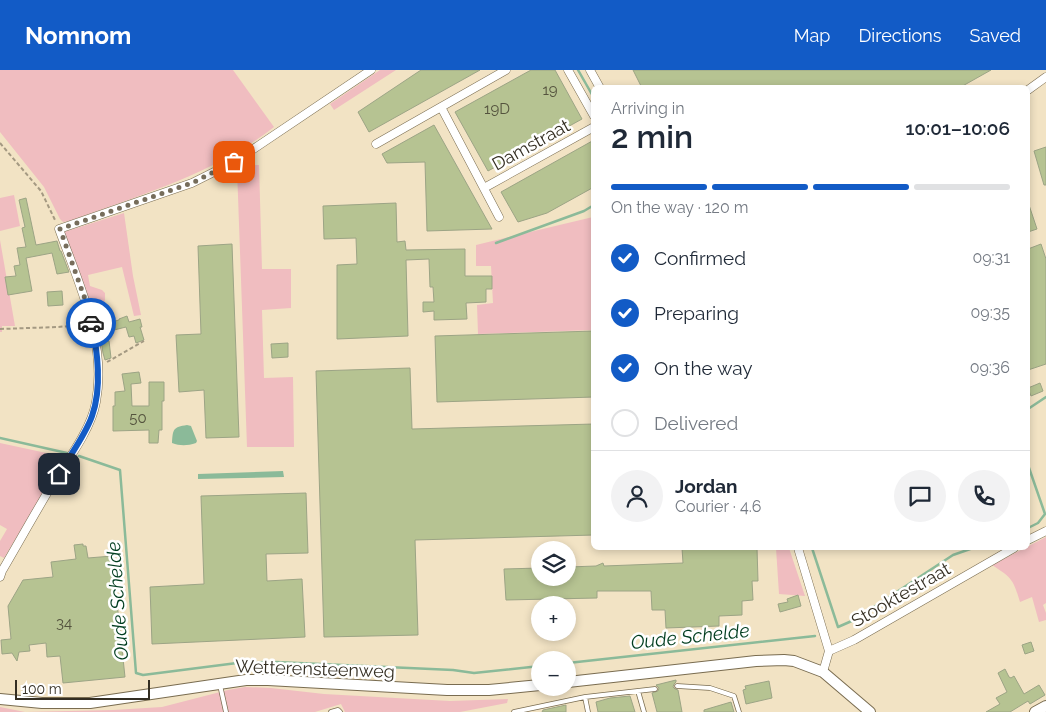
<!DOCTYPE html>
<meta charset="utf-8">
<style>
body{margin:0;font-family:Raleway,sans-serif;background:#f2f2f3;color:#1f2937;height:100vh;display:flex;flex-direction:column;font-size:19px;white-space:nowrap}
*{box-sizing:border-box;margin:0}
p{font-size:16px;color:#747a83}
.icon{flex:none;width:28px;height:28px;fill:none;stroke:currentColor;stroke-width:2;stroke-linecap:round;stroke-linejoin:round}
.map{position:relative;flex:1;overflow:hidden}
.side{position:absolute;left:591px;top:15px;width:439px;height:465px;display:flex;flex-direction:column;background:#fff;border-radius:8px;box-shadow:0 2px 8px #0003}
.side>*{flex:none}
.buttons{position:absolute;left:531px;top:471px;display:grid;gap:10px}
.buttons a{display:grid;place-items:center;width:45px;height:45px;border-radius:50%;background:#fff;box-shadow:0 2px 8px #0003;font-size:25px}
.scale{position:absolute;left:15px;bottom:12px;width:135px;box-sizing:border-box;padding-left:5px;border:2px solid #342e22;border-top:0;font-size:14px;line-height:18px;white-space:nowrap;color:#342e22;-webkit-text-stroke:4px #fff;paint-order:stroke}
.pin{position:absolute;display:grid;place-items:center;width:42px;height:42px;color:#fff;margin:-21px;border-radius:10px;box-shadow:0 2px 8px #0006}
.courier{position:absolute;display:grid;place-items:center;width:50px;height:50px;margin:-25px;border:4px solid #125bc6;border-radius:50%;background:#fff;color:#222;box-shadow:0 1px 6px #0007}
.summary em{font-style:normal;font-weight:600}
.summary div{display:flex;flex-direction:column-reverse}
.summary{display:flex;align-items:center;justify-content:space-between;height:85px;padding:0 20px}
h1{font-size:32px;font-weight:600;line-height:38px}
.bar{display:grid;grid-template-columns:repeat(4,1fr);gap:8px 5px;align-content:center;height:60px;padding:0 20px}
.bar i{height:6px;border-radius:4px;background:#e0e1e3}
.bar .active{background:#125bc6}
.bar p{grid-column:span 4}
.line{display:flex;align-items:center;gap:12px;padding:0 20px;border-top:1px solid #e0e1e3}
.line div{flex:1}
.round{display:grid;place-items:center;flex:none;width:52px;height:52px;border-radius:26px;background:#f2f2f3}
ol{padding:0 20px;list-style:none}
li{display:flex;align-items:center;gap:15px;height:55px}
li p{margin-inline-start:auto}
li .icon{padding:5px;border-radius:50%;background:#125bc6;color:#fff;stroke-width:4}
li:last-child{color:#747a83}
li i{width:28px;height:28px;border:2px solid #e0e1e3;border-radius:50%}
header{display:flex;align-items:center;gap:30px;box-sizing:border-box;height:70px;padding:0 25px;background:#125bc6;color:#fff}
header strong{font-size:24px}
nav{display:flex;gap:28px;margin-inline-start:auto;font-size:18px}
.map>svg:first-child{display:block}
.green{fill:#f0bdc0}
.water{fill:#8bba99}
.lines{fill:none;stroke-linecap:round;stroke-linejoin:round}
.stream{stroke:#8bba99;stroke-width:2.5}
.building{fill:#b6c392;stroke:#9ca485}
.service-casing{stroke:#796c50;stroke-width:5.5}
.minor-casing{stroke:#796c50;stroke-width:9}
.tertiary-casing{stroke:#796c50;stroke-width:12}
.path{stroke:#a49982;stroke-width:2;stroke-dasharray:4 2.5;stroke-linecap:butt}
.service{stroke:#fff;stroke-width:4}
.minor{stroke:#fff;stroke-width:8}
.tertiary{stroke:#fff;stroke-width:10}
.done{stroke:#766d5b;stroke-width:5;stroke-dasharray:0 9}
.route{stroke:#125bc6;stroke-width:6}
.labels{text-anchor:middle;stroke-width:5;stroke-linejoin:round;paint-order:stroke}
.number-label{font-size:15px;fill:#54533e}
.street-label{font-size:18px;fill:#342e22;stroke:#fff}
.water-label{font-size:19px;font-style:italic;fill:#013d1f;stroke:#fff}
</style>
<header>
<strong>Nomnom</strong>
<nav><a>Map</a><a>Directions</a><a>Saved</a></nav>
</header>
<div class="map">
<svg width="1046" height="642" viewBox="0 0 1046 642">
<rect width="100%" height="100%" fill="#f2e3c4"/>
<path class="green" d="M0,0H233L274,57C214,104 140,125 70,151L63,152L60,149L44,117L0,62Z
M380,0H396L334,40L330,34Z
M242,95H259L262,199H291V238L262,240L264,308L293,307L294,377H247L237,98Z
M14,125L20,156L0,161V128Z
M124,143L133,206L141,245L134,246L122,197L88,205L90,216L102,220L105,223V230L103,235L104,253L96,255L81,207L64,162Z
M593,147L594,227L592,228V260L478,264L477,235L493,233L491,196H476V175Z
M0,170L15,256H2V262H0Z
M0,373L65,387L4,488L0,486V471L7,459L0,455Z
M1046,467V533L1043,535L1046,543V550L1039,552L1032,527L1020,532C1013,509 1012,508 992,495Z
M776,478H789L805,526L779,524Z
M245,617L271,618L324,624L450,631L508,629L507,633L460,642H345L341,634L315,642H0V637L25,642L113,640L162,637L228,620Z"/>
<path class="water" d="M187,355L191,356L197,371L196,373C187,376 180,376 172,373C173,359 173,357 187,355Z
M283,401L284,407L198,409V404Z"/>
<g class="lines">
<path class="stream" d="M578,0L594,28
M496,173L584,141L594,135
M1028,339L1046,327
M0,368L67,383
M79,386L120,400L136,603L143,605L237,593L265,592
M1028,395L1045,444L1038,453L1028,458
M812,478L838,557L854,550L953,485L973,478
M276,592L453,600L474,603L540,596
M568,593L815,566"/>
</g>
<path class="building" d="M421,0H480L369,62L358,42Z
M531,0H555L582,49L488,101L455,42Z
M633,0H991L959,18H642Z
M434,55L492,159L427,161L425,92L387,93L382,84Z
M594,70V117L547,143L518,152L501,122Z
M1046,77V115H1044L1034,81Z
M26,128L36,175L57,171L60,181H61L69,202L57,204L52,183L26,188L32,221L8,225L5,207L16,206L14,196L20,195L17,178L26,177L22,158L25,157L19,130Z
M396,133L397,172L405,171L406,180L465,179V206H492V219H486V232L466,233L467,249L434,250V241L423,242V232H434L433,217H430L429,189L406,190L408,266L337,269V195L357,194L356,168L324,169L323,136Z
M1028,135H1029L1037,159L1028,162Z
M232,174L239,367L206,368L204,320L179,322L176,265L201,264L198,176Z
M1041,174L1046,189V294L1028,300V179Z
M62,221L63,235L48,236L47,222Z
M127,246L129,252L140,249L142,257H140L144,270L136,273L134,266L129,267L126,257L110,261L108,253L119,250V249Z
M594,261V327L437,332L435,266Z
M101,271H109L111,288L105,290L103,283Z
M288,273V287L272,288L271,274Z
M410,298L412,359L594,354V465L415,470L418,565L324,567L316,301Z
M139,302L141,313L131,314L132,336H149V312H164V331H162V360H159L158,373H149V360L113,361V336H115V322L125,321L122,304Z
M1040,313L1043,321L1031,326L1028,318Z
M306,423L308,483L266,484L267,511L302,509L305,567L152,574L150,517L204,514L201,426Z
M83,474V476H86L88,488L112,486L125,607L63,613L60,586L47,587L46,573L29,575L30,581L19,582L17,591L12,583L2,584L1,570L11,569L8,536L23,510L53,507L51,492L76,489L74,475Z
M682,478H757L758,511H752L753,530L742,531V545L719,546V556L666,558L665,540H652L651,521H597V528L506,530L504,499L540,498V508H568V497L596,496L603,493L604,496L683,493Z
M798,525L801,536L780,542L778,534L788,532L787,529Z
M1031,572L1034,581L1025,584L1022,575Z
M1005,599L1009,607L1011,608L1014,606L1024,624L1039,615L1045,625L1030,634L1028,631L1010,642H986L1000,634L996,628L1007,622L998,603Z
M676,610V612L674,614L673,617L675,619L678,620L682,642H657L652,623L658,621L659,618L656,615Z
M769,611L772,628L746,634L743,620L746,619L745,616Z
M630,626L635,642H598L596,632L610,628Z
M731,632L734,642H704V640Z
M566,635V642H542L543,640Z"/>
<g class="lines">
<defs>
<path id="service" d="M220,615L226,642
M677,616L710,618L734,626L739,642
M638,621L644,642
M585,627L588,642
M331,642L338,640L340,642
M514,642L585,627L655,619"/>
<path id="minor" d="M568,0L594,46
M590,0L600,18
M1028,20L1046,7
M441,37L499,147
M376,74L506,0
M484,118L594,57
M1028,470L1046,461
M798,478L829,581L823,602
M0,507L2,501C19,472 35,443 52,415C67,391 91,360 96,332C107,272 79,214 59,159L192,113L234,92L371,0
M829,581L854,570L1014,478"/>
<path id="tertiary" d="M568,612L756,591L784,590L794,591L823,602L870,642
M0,629L42,633H90L246,610H268L447,620H489L540,615
M1035,642L1046,636"/>
</defs>
<use href="#service" class="service-casing"/>
<use href="#minor" class="minor-casing"/>
<use href="#tertiary" class="tertiary-casing"/>
<path class="path" d="M0,73L41,121L56,152
M0,259L57,257L85,255
M107,292L144,271"/>
<use href="#service" class="service"/>
<use href="#minor" class="minor"/>
<use href="#tertiary" class="tertiary"/>
</g>
<g class="lines">
<path class="done" d="M91,253L85,229L60,159L192,113L234,92"/>
<path class="route" d="M59,404C70,385 85,366 92,346C102,318 98,281 91,253"/>
</g>
<g class="labels">
<g class="number-label">
<text x="550" y="25">19</text>
<text x="497" y="44">19D</text>
<text x="138" y="353">50</text>
<text x="64" y="558">34</text>
</g>
<g class="street-label">
<text transform="translate(531 75) rotate(-29)" y="6">Damstraat</text>
<text transform="translate(901 525) rotate(-30)" y="6">Stooktestraat</text>
<text transform="translate(315 599) rotate(2)" y="6">Wetterensteenweg</text>
</g>
<g class="water-label">
<text transform="translate(117 531) rotate(-94)" y="7">Oude Schelde</text>
<text transform="translate(690 566) rotate(-6)" y="7">Oude Schelde</text>
</g>
</g>
</svg>
<div class="buttons">
<a><svg class="icon" aria-label="layers" viewBox="0 0 24 24"><path d="M12 4l9 5-9 5-9-5zM3 14l9 5 9-5"/></svg></a>
<a>+</a>
<a>−</a>
</div>
<div class="scale">100 m</div>
<div class="pin" style="left:234px;top:92px;background:#ea580c"><svg class="icon" aria-label="bag" viewBox="0 0 24 24"><path d="M5 8h14l-1 12H6zM9 8a3 3 0 0 1 6 0"/></svg></div>
<div class="pin" style="left:59px;top:404px;background:#1f2937"><svg class="icon" aria-label="home" viewBox="0 0 24 24"><path d="M3 11l9-7 9 7M6 9v11h12V9"/></svg></div>
<div class="courier" style="left:91px;top:253px"><svg class="icon" aria-label="car" viewBox="0 0 24 24"><path d="M5 17H2v-5l4-1 3-4h7l3 4 3 1v5h-3M9 17h6M6 11h13"/><circle cx="7" cy="17" r="2"/><circle cx="17" cy="17" r="2"/></svg></div>
<section class="side">
<div class="summary"><div><h1>2 min</h1><p>Arriving in</p></div><em>10:01–10:06</em></div>
<div class="bar"><i class="active"></i><i class="active"></i><i class="active"></i><i></i><p>On the way · 120 m</p></div>
<ol>
<li><svg class="icon" aria-label="check" viewBox="0 0 24 24"><path d="M5 12l5 5 9-10"/></svg>Confirmed<p>09:31</p></li>
<li><svg class="icon" aria-label="check" viewBox="0 0 24 24"><path d="M5 12l5 5 9-10"/></svg>Preparing<p>09:35</p></li>
<li><svg class="icon" aria-label="check" viewBox="0 0 24 24"><path d="M5 12l5 5 9-10"/></svg>On the way<p>09:36</p></li>
<li><i></i>Delivered</li>
</ol>
<div class="line" style="height:90px"><a class="round"><svg class="icon" aria-label="person" viewBox="0 0 24 24"><circle cx="12" cy="8" r="4"/><path d="M4 21q1-7 8-7t8 7"/></svg></a><div><b>Jordan</b><p>Courier · 4.6</p></div><a class="round"><svg class="icon" aria-label="chat" viewBox="0 0 24 24"><path d="M4 5h16v11H9l-5 4z"/></svg></a><a class="round"><svg class="icon" aria-label="phone" viewBox="0 0 24 24"><path d="M5 4h4l2 5-3 2q2 4 5 5l2-3 5 2v4C11 20 4 13 5 4z"/></svg></a></div>
</section>
</div>
